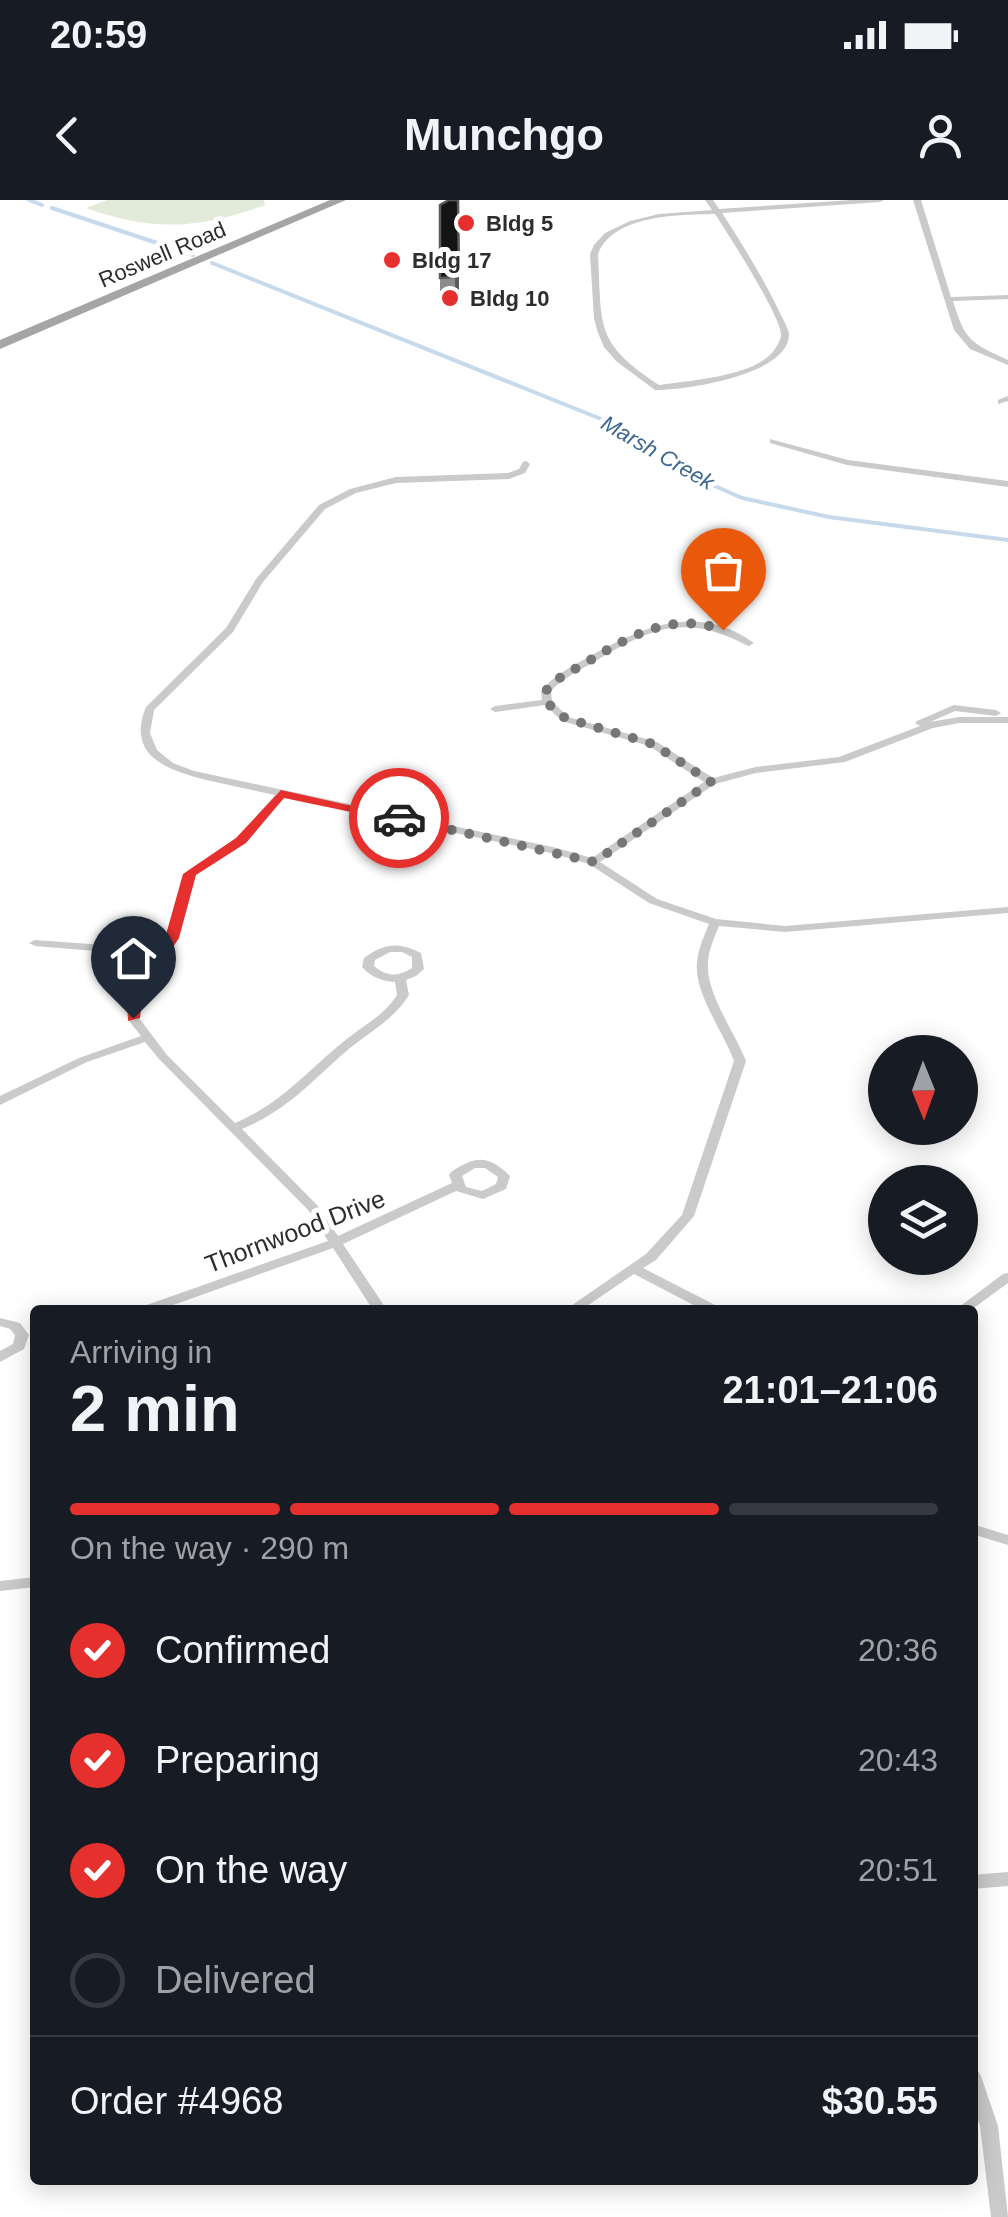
<!DOCTYPE html>
<meta charset="utf-8">
<style>
body{margin:0;font-family:Arial,sans-serif;background:#242831;color:#f1f3f6;height:100vh;display:flex;flex-direction:column;font-size:38px;white-space:nowrap}
*{box-sizing:border-box;margin:0}
p{font-size:32px;color:#9ea1a6}
.icon{flex:none;width:55px;height:55px;fill:none;stroke:currentColor;stroke-width:2;stroke-linecap:round;stroke-linejoin:round}
.map{position:relative;flex:1;overflow:hidden}
.details{position:absolute;left:30px;top:1105px;width:948px;height:880px;display:flex;flex-direction:column;background:#171b24;border-radius:10px;box-shadow:0 5px 25px #0003}
.details>*{flex:none}
.needle{width:65px;rotate:179deg}
.tools{position:absolute;left:868px;top:835px;display:grid;gap:20px}
.tools a{display:grid;place-items:center;width:110px;height:110px;border-radius:50%;background:#171b24;box-shadow:0 5px 25px #0003;font-size:50px}
.pin{position:absolute;display:grid;place-items:center;width:85px;height:85px;color:#fff;margin:-102px -42px;border-radius:50% 50% 50% 0;rotate:-45deg;box-shadow:0 0 10px #0007}
.pin .icon{rotate:45deg}
.courier{position:absolute;display:grid;place-items:center;width:100px;height:100px;margin:-50px;border:8px solid #e6302d;border-radius:50%;background:#fff;color:#222;box-shadow:0 2px 12px #0007}
.headline em{font-style:normal;font-weight:600}
.headline div{display:flex;flex-direction:column-reverse}
.headline{display:flex;align-items:center;justify-content:space-between;height:170px;padding:0 40px}
h1{font-size:65px;font-weight:600;line-height:75px}
.bar{display:grid;grid-template-columns:repeat(4,1fr);gap:15px 10px;align-content:center;height:120px;padding:0 40px}
.bar i{height:12px;border-radius:8px;background:#363941}
.bar .on{background:#e6302d}
.bar p{grid-column:span 4}
.line{display:flex;align-items:center;gap:25px;padding:0 40px;border-top:2px solid #363941}
.line div{flex:1}
ol{padding:0 40px;list-style:none}
li{display:flex;align-items:center;gap:30px;height:110px}
li p{margin-inline-start:auto}
li .icon{padding:10px;border-radius:50%;background:#e6302d;color:#fff;stroke-width:4}
li:last-child{color:#9ea1a6}
li i{width:55px;height:55px;border:5px solid #363941;border-radius:50%}
.status{display:flex;justify-content:space-between;align-items:center;height:70px;padding:0 50px;background:#171b24;direction:ltr}
.status svg{height:28px;fill:currentColor}
header{display:flex;justify-content:space-between;align-items:center;height:130px;padding:0 40px;background:#171b24;font-size:45px;font-weight:600}
.map>svg:first-child{display:block}
.green{fill:#e2ebda}
.lines{fill:none;stroke-linecap:round;stroke-linejoin:round}
.stream{stroke:#c6daeb;stroke-width:4}
.minor{fill:#cacaca;fill-rule:evenodd}
.primary{fill:#a5a5a5;fill-rule:evenodd}
.wall{fill:#8a8a8a}
.shaded-wall{fill:#5a5a5a}
.building{fill:#141414;stroke:#5a5a5a;stroke-width:2.5}
.route{fill:#e6302d}
.done{stroke:#767676;stroke-width:10;stroke-dasharray:0 18}
.poi-dot{fill:#e6302d;stroke:#fff;stroke-width:4}
.labels{text-anchor:middle;stroke-width:10;stroke-linejoin:round;paint-order:stroke}
.far-poi-label{font-size:22px;font-weight:bold;fill:#2d2d2d;stroke:#fff;text-anchor:start}
.far-street-label{font-size:22px;fill:#2d2d2d;stroke:#fff}
.far-water-label{font-size:22px;font-style:italic;fill:#3b6790;stroke:#fff}
.street-label{font-size:25px;fill:#2d2d2d;stroke:#fff}
</style>
<div class="status"><b>20:59</b><svg viewBox="0 0 49 12"><path d="M0 12V9h3v3zM5 12V6h3v6zM10 12V3h3v9zM15 12V0h3v12zM26 1h20v11H26zM47 4h2v5h-2z"/></svg></div>
<header><svg class="icon" aria-label="back" viewBox="0 0 24 24"><path d="M15 5l-7 7 7 7"/></svg>Munchgo<svg class="icon" aria-label="person" viewBox="0 0 24 24"><circle cx="12" cy="8" r="4"/><path d="M4 21q1-7 8-7t8 7"/></svg></header>
<div class="map">
<svg width="1008" height="2017" viewBox="0 0 1008 2017">
<rect width="100%" height="100%" fill="#fff"/>
<path class="green" d="M107,0H264L265,5C198,29 154,32 86,8Z"/>
<g class="lines">
<path class="stream" d="M29,0L42,5
M52,8L193,55
M212,63L611,223L697,278L742,298L829,317L1008,340"/>
<path class="minor" d="M705,0H713L719,9L852,0H884L880,2L722,13C743,45 763,78 780,113C783,119 788,128 789,134C790,175 685,190 655,190L616,161L604,147L598,133L594,119L590,54L594,45L605,33L630,21L659,14L712,10ZM715,14C728,34 781,116 781,135C781,139 777,146 775,149C756,177 691,180 659,185C594,142 602,127 598,54C614,14 679,15 715,14Z
M913,0H921L951,97L1008,95V99L953,101C965,141 971,143 1008,160V165L970,149L954,130Z
M1008,196V201L998,204V200Z
M770,239L848,260L1008,281V287L847,265L770,243Z
M526,261L530,264L525,273L509,279L396,283L356,293L325,309L263,382L233,432L154,510L150,533L157,550L173,563L194,571L557,648L592,658L704,582L649,546L562,521L545,505L495,512L490,509L495,506L542,500L541,491C553,476 569,468 585,459C639,428 697,401 754,443L749,446L746,445C686,413 651,428 597,460C581,470 564,477 551,491L552,501L568,517L657,542L713,578L756,567L839,557L920,526L915,523L917,521L954,505L996,510L1001,513L996,516L955,511L930,522L959,517H1008V523H959L933,528L845,562L756,573L715,584L600,662L657,699L716,719L785,726L1008,707V713L785,732L719,726C714,738 708,751 708,764C706,793 735,833 746,861L694,1016L656,1060L643,1068L719,1107L721,1110H703L634,1074L581,1110H565L646,1054L682,1015L734,861C723,831 694,793 697,763C698,749 704,736 709,724L649,703L589,664L555,654L284,597L245,642L195,675L178,738L142,793L138,804L139,818L167,855L235,923C282,903 305,873 343,842C362,826 384,816 397,795L395,782C382,781 371,777 362,767L364,758C385,743 398,742 421,753L424,769L416,776L406,780L409,795C394,819 371,831 350,848C311,881 291,908 242,929L317,1005L338,1036L452,983L449,975L451,972C475,956 488,954 510,976L506,989L483,999L456,991L343,1044L387,1110H373L333,1048L159,1110H139L141,1107L328,1041L309,1011L159,859L145,842L87,862L0,905V896L79,858L141,836C136,829 129,823 127,815C122,795 144,772 155,756L35,746L29,743L35,740L159,749L166,738L186,672L237,638L275,595C257,591 238,587 220,583C180,574 123,562 146,507L226,428L256,379L319,305L350,289L396,277L508,273L519,269L523,262ZM390,752H402L412,757V768C399,777 387,777 374,766L375,760ZM475,968H485L498,977L496,984L482,991L466,987L462,976Z
M1008,1073V1083L971,1110H955L1003,1074Z
M0,1118L20,1123L29,1135L24,1149L0,1162V1151L13,1144L15,1135L10,1129L0,1126Z
M972,1324L1008,1335V1345L972,1334Z
M35,1377V1387L0,1391V1381Z
M1008,1672V1686L972,1689V1675Z
M972,1869L978,1871L981,1876L998,1926L1008,2017H991L980,1926L972,1903Z"/>
<path class="primary" d="M330,0H346L0,149V140Z"/>
</g>
<path class="wall" d="M458,0L459,100L455,105H440V5Z"/>
<path class="shaded-wall" d="M459,73V100L455,105V77Z"/>
<path class="building" d="M449,0H458L459,73L455,77L440,78V5Z"/>
<path class="route" d="M281,590L406,618L399,622L284,598L246,643L196,675L179,738L143,793L140,818L128,821L129,793L165,738L183,674L236,638Z"/>
<g class="lines">
<path class="done" d="M399,618L594,662L711,582L653,544L565,518L546,502V491C555,478 570,472 584,464C628,437 670,411 723,430"/>
</g>
<g class="poi-dot">
<circle cx="466" cy="23" r="10"/>
<circle cx="392" cy="60" r="10"/>
<circle cx="450" cy="98" r="10"/>
</g>
<g class="labels">
<g class="far-poi-label">
<text x="486" y="31">Bldg 5</text>
<text x="412" y="68">Bldg 17</text>
<text x="470" y="106">Bldg 10</text>
</g>
<g class="far-street-label">
<text transform="translate(162 54) rotate(-23)" y="8">Roswell Road</text>
</g>
<g class="far-water-label">
<text transform="translate(658 252) rotate(30)" y="8">Marsh Creek</text>
</g>
<g class="street-label">
<text transform="translate(295 1031) rotate(-21)" y="9">Thornwood Drive</text>
</g>
</g>
</svg>
<div class="tools">
<a><svg class="needle" viewBox="-14 -14 28 28"><path d="M0-13l5 13h-10z" fill="#e53935"/><path d="M0 13l5-13h-10z" fill="#9ea1a6"/></svg></a>
<a><svg class="icon" aria-label="layers" viewBox="0 0 24 24"><path d="M12 4l9 5-9 5-9-5zM3 14l9 5 9-5"/></svg></a>
</div>
<div class="pin" style="left:723px;top:430px;background:#ea580c"><svg class="icon" aria-label="bag" viewBox="0 0 24 24"><path d="M5 8h14l-1 12H6zM9 8a3 3 0 0 1 6 0"/></svg></div>
<div class="pin" style="left:133px;top:818px;background:#1f2937"><svg class="icon" aria-label="home" viewBox="0 0 24 24"><path d="M3 11l9-7 9 7M6 9v11h12V9"/></svg></div>
<div class="courier" style="left:399px;top:618px"><svg class="icon" aria-label="car" viewBox="0 0 24 24"><path d="M5 17H2v-5l4-1 3-4h7l3 4 3 1v5h-3M9 17h6M6 11h13"/><circle cx="7" cy="17" r="2"/><circle cx="17" cy="17" r="2"/></svg></div>
<section class="details">
<div class="headline"><div><h1>2 min</h1><p>Arriving in</p></div><em>21:01–21:06</em></div>
<div class="bar"><i class="on"></i><i class="on"></i><i class="on"></i><i></i><p>On the way · 290 m</p></div>
<ol>
<li><svg class="icon" aria-label="check" viewBox="0 0 24 24"><path d="M5 12l5 5 9-10"/></svg>Confirmed<p>20:36</p></li>
<li><svg class="icon" aria-label="check" viewBox="0 0 24 24"><path d="M5 12l5 5 9-10"/></svg>Preparing<p>20:43</p></li>
<li><svg class="icon" aria-label="check" viewBox="0 0 24 24"><path d="M5 12l5 5 9-10"/></svg>On the way<p>20:51</p></li>
<li><i></i>Delivered</li>
</ol>
<div class="line" style="height:130px"><div>Order #4968</div><b>$30.55</b></div>
</section>
</div>
